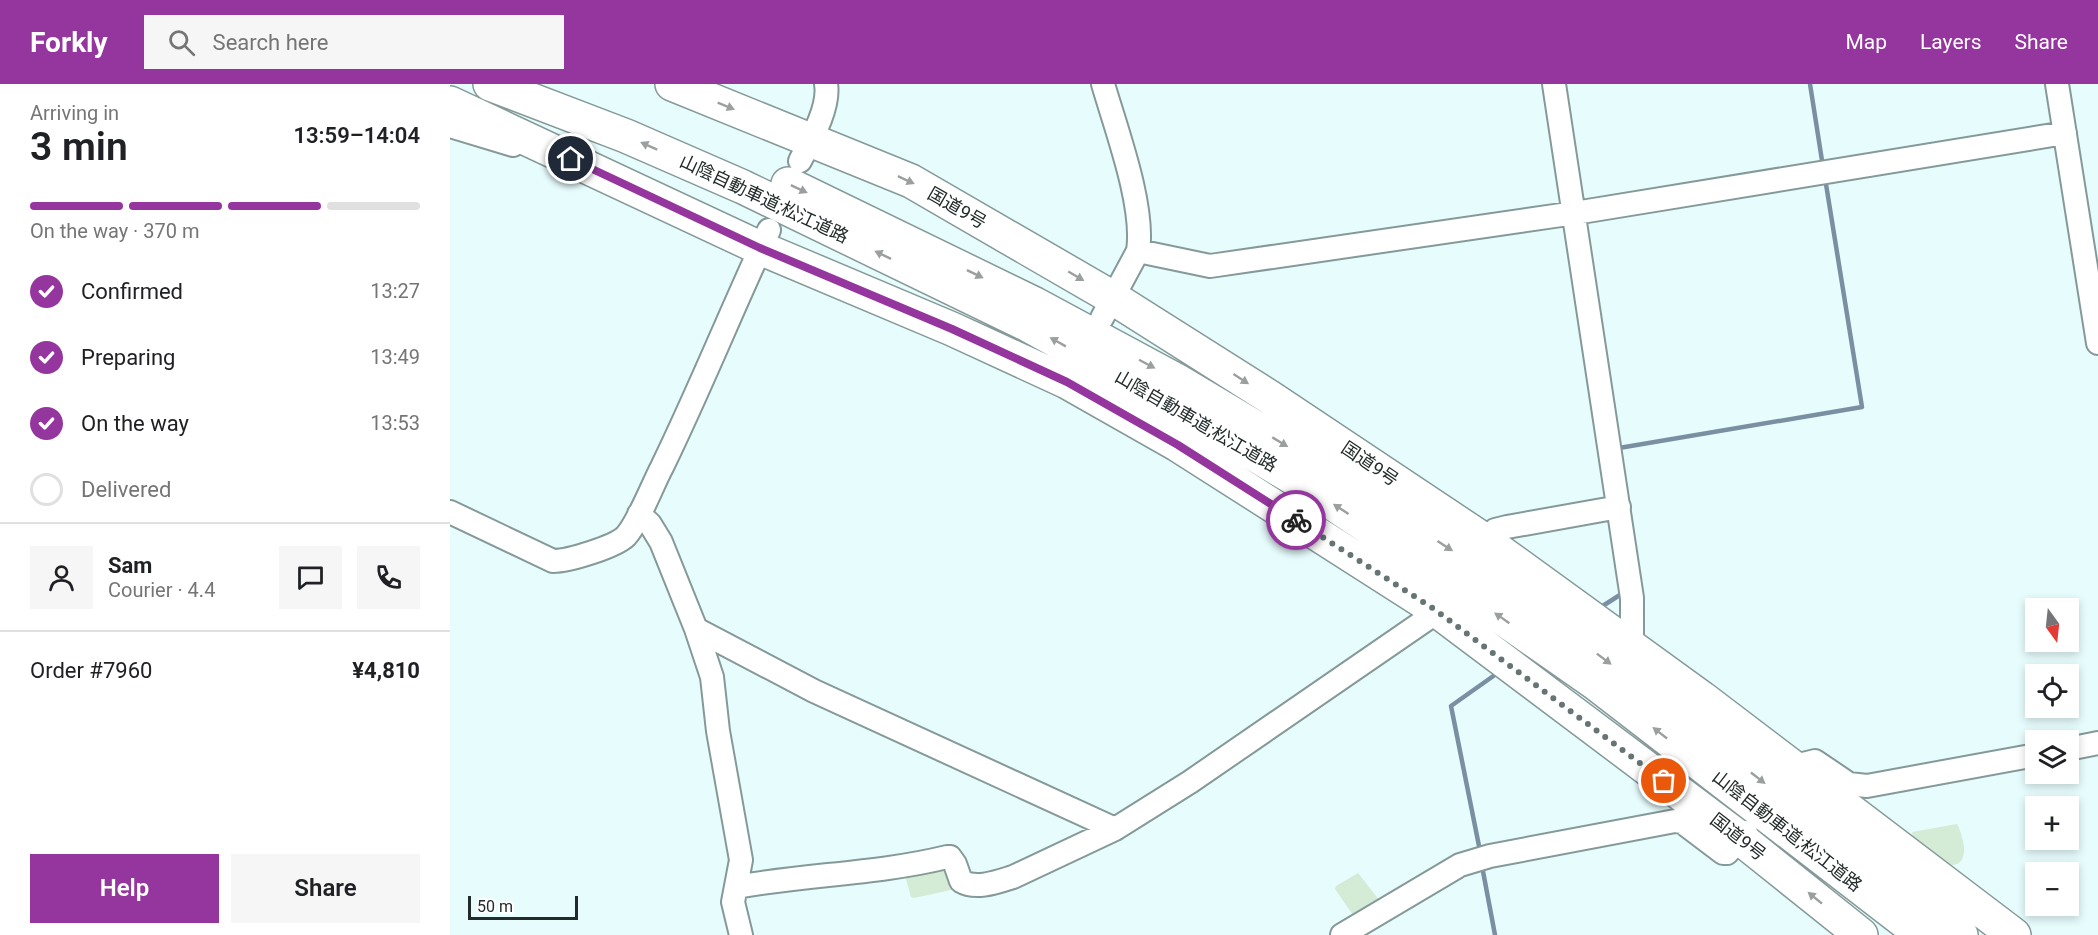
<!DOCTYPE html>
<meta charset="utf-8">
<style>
body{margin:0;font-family:Roboto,"Noto Sans JP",sans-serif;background:#f6f6f6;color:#202124;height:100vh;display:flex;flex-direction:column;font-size:22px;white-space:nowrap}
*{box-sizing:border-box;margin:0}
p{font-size:20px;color:#757577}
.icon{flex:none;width:33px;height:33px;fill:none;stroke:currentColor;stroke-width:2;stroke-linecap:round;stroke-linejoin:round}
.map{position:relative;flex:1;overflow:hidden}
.panel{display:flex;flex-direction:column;background:#fff;width:450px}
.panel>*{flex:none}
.needle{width:39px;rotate:165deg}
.fabs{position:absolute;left:1575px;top:514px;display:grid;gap:12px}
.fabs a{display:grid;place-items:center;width:54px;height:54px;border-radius:0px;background:#fff;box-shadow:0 3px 9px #0003;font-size:30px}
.scale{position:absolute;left:18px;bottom:15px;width:110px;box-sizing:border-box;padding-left:6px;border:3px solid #222a2a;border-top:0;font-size:16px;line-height:21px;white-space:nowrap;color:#222a2a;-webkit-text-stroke:4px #fff;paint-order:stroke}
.pin{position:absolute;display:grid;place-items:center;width:51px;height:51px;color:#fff;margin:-26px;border:3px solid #fff;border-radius:50%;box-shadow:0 2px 6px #0007}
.courier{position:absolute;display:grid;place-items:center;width:60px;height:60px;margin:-30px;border:4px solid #95369e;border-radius:50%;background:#fff;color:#222;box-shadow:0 2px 8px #0007}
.headline em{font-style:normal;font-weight:600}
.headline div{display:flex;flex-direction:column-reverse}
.headline{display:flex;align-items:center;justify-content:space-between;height:102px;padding:0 30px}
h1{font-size:39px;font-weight:600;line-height:45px}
.bar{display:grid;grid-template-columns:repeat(4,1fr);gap:9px 6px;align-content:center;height:72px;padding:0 30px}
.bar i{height:8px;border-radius:4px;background:#e0e0e0}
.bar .on{background:#95369e}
.bar p{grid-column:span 4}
.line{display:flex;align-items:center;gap:15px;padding:0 30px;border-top:2px solid #e0e0e0}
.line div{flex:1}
.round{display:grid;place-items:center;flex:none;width:63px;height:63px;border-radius:0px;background:#f6f6f6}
ol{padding:0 30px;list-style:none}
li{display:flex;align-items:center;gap:18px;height:66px}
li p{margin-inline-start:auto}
li .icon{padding:6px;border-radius:50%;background:#95369e;color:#fff;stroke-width:4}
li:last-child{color:#757577}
li i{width:33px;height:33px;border:3px solid #e0e0e0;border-radius:50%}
.cta{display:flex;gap:12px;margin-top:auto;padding:12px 30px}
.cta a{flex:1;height:69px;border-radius:0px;background:#95369e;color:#fff;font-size:24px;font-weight:600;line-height:69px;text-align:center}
.cta a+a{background:#f6f6f6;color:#202124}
header{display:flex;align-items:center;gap:36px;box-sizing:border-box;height:84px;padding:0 30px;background:#95369e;color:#fff}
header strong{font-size:28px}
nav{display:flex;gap:33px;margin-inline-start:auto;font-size:21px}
.search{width:420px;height:54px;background:#f6f6f6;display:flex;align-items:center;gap:15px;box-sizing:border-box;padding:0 21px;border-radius:0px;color:#757577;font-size:22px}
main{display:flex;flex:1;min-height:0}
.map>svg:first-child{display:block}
.green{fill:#d4ebd6}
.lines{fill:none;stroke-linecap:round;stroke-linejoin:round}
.stream{stroke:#7a8fa2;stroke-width:4.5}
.minor-casing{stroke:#859999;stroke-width:26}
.highway-casing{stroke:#859999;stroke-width:36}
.minor{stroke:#fff;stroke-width:22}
.highway{stroke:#fff;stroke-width:33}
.oneway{fill:#9c9f9f}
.done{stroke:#677474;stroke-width:6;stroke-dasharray:0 10.8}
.route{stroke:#95369e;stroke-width:8}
.labels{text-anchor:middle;stroke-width:4.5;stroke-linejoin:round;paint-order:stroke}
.street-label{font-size:18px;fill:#222a2a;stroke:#fff}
</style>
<header>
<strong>Forkly</strong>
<div class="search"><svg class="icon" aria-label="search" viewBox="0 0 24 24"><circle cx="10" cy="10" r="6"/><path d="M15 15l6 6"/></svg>Search here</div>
<nav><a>Map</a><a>Layers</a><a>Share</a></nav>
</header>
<main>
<section class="panel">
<div class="headline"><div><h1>3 min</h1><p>Arriving in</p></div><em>13:59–14:04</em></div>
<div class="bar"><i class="on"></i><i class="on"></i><i class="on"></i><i></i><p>On the way · 370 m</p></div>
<ol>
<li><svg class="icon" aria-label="check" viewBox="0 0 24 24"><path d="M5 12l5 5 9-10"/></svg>Confirmed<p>13:27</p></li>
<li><svg class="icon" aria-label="check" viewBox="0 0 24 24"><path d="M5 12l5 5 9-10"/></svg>Preparing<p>13:49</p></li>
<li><svg class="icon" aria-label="check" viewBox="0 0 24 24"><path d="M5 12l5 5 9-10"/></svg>On the way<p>13:53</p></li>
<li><i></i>Delivered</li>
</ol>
<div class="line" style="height:108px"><a class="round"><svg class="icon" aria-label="person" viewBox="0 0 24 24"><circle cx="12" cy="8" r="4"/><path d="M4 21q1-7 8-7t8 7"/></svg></a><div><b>Sam</b><p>Courier · 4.4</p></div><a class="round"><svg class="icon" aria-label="chat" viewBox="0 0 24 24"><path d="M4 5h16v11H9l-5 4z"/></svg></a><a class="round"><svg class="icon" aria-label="phone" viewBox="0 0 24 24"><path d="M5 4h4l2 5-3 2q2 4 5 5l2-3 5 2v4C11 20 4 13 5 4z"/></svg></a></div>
<div class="line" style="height:78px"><div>Order #7960</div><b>¥4,810</b></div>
<div class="cta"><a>Help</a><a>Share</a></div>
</section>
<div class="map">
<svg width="1648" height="851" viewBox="0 0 1648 851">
<rect width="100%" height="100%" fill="#e7fcfd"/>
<path class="green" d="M1507,740C1513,751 1522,782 1500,781L1463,753L1462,748Z
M491,777L506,805L464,814L461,813L454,788Z
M908,789L930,817L905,834L885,805L886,802Z"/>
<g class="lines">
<path class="stream" d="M1360,0L1373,83
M1169,366V364L1412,323L1375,94
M1151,523L1173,509
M1030,767L1001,622L1049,588
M1032,782L1045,851"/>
<defs>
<path id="minor" d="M1104,0L1182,514V563
M1607,0L1648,259
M0,42L63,61
M350,77C361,56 380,23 376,0
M688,167L760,182L1125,129L1615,49
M652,234L688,167C695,122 666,45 653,0
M0,428L103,477C118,477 165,463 176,452C189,437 202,402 212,383C250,305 282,225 319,146
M189,430L200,440L211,458L246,545L262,593L268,647L291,776L283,818L291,851
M1028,463L1045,446L1057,443L1169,423
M246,545L364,607L665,745
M1618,665L1648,659
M1343,691L1353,680L1365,677L1399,700L1417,702L1586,671
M287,803C357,790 428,790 497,773H500L505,780L511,797C526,806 547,798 563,793L665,745L740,698L977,535L993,514
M892,851L1010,781L1040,772L1225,737L1232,738L1273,769H1277L1296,748"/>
<path id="highway" d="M40,0L176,52L293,103L578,241L714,316L853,400L989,490L1145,599L1472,851
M222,0L461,97L663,214L821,314L1034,456L1252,614L1564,851
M0,19L310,164L502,245L617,298L728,361L985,525L1291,755L1411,851
M338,100L585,220L726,296L865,379L1003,468L1154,575L1511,851"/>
</defs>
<use href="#minor" class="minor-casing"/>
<use href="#highway" class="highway-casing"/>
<use href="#minor" class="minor"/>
<use href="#highway" class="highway"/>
</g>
<defs><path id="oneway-solid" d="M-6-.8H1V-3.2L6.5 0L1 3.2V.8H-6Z" transform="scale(1.5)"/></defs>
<g class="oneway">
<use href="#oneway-solid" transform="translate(276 22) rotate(22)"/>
<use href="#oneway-solid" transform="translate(199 62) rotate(-156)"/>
<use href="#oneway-solid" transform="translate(456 96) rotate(25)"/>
<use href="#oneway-solid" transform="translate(349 105) rotate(25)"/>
<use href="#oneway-solid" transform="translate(433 171) rotate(-154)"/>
<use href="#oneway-solid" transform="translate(525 190) rotate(26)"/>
<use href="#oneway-solid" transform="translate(626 192) rotate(30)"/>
<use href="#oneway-solid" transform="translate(608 258) rotate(-151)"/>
<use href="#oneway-solid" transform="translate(697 280) rotate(28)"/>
<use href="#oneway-solid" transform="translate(791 295) rotate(33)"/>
<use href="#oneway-solid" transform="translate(830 358) rotate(31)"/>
<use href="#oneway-solid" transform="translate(891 425) rotate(-147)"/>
<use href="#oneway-solid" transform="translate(995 462) rotate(33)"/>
<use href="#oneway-solid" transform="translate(1052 534) rotate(-145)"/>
<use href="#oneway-solid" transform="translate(1154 575) rotate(37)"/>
<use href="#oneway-solid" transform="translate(1210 649) rotate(-142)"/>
<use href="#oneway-solid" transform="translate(1308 694) rotate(38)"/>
<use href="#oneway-solid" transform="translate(1365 814) rotate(-141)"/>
</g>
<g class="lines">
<path class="done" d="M846,436L984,525L1214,697"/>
<path class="route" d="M121,75L310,164L502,245L617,298L728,361L846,436"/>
</g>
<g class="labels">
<g class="street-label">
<text transform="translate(314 115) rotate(25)" y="6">山陰自動車道;松江道路</text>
<text transform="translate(507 124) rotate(30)" y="6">国道9号</text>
<text transform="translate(746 337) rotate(30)" y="6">山陰自動車道;松江道路</text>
<text transform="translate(920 380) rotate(34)" y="6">国道9号</text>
<text transform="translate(1337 747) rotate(38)" y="6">山陰自動車道;松江道路</text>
<text transform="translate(1288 753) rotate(38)" y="6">国道9号</text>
</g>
</g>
</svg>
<div class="fabs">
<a><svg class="needle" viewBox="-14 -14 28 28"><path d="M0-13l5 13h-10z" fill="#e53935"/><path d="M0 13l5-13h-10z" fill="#757577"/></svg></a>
<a><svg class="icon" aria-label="locate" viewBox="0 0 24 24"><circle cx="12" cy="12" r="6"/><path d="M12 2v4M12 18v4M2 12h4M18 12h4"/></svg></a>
<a><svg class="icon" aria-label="layers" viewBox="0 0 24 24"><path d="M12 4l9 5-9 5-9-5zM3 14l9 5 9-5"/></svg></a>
<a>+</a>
<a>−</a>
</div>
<div class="scale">50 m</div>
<div class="pin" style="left:1214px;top:697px;background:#ea580c"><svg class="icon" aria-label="bag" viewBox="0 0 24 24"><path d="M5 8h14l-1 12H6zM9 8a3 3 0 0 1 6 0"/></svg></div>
<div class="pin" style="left:121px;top:75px;background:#1f2937"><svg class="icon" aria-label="home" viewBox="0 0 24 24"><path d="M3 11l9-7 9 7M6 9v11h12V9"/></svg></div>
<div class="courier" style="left:846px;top:436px"><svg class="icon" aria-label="bike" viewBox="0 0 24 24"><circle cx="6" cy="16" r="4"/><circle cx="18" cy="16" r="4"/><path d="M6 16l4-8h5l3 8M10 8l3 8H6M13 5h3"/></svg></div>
</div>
</main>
